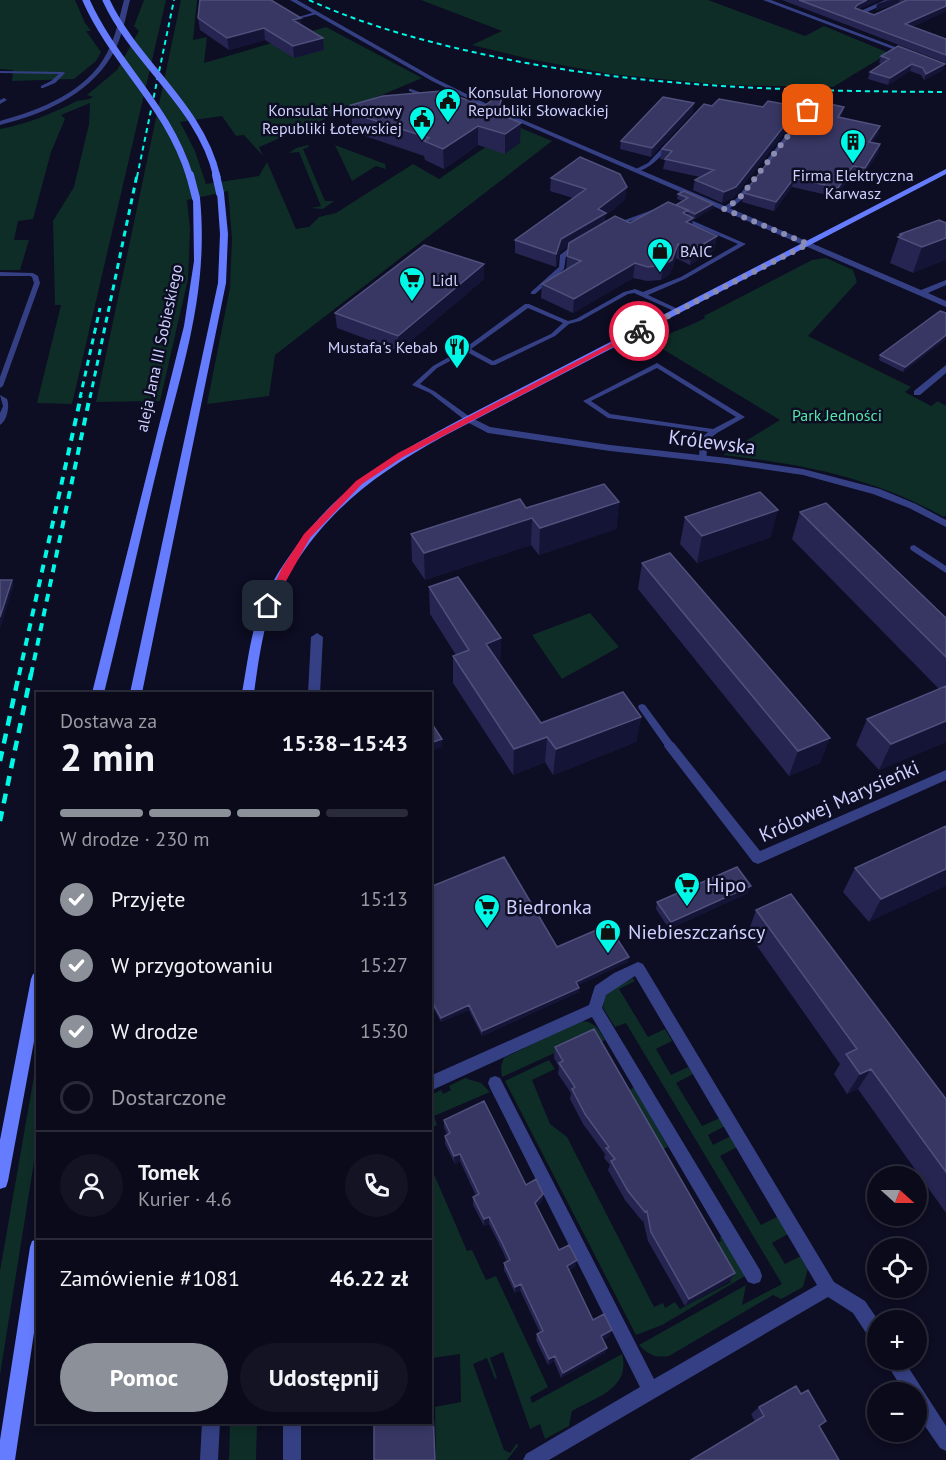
<!DOCTYPE html>
<html lang="pl">
<meta charset="utf-8">
<style>
body{margin:0;font-family:"PT Sans",sans-serif;background:#131323;color:#f1f3f6;height:100vh;display:flex;flex-direction:column;font-size:22px;white-space:nowrap}
*{box-sizing:border-box;margin:0}
p{font-size:20px;color:#999aa2}
.icon{flex:none;width:33px;height:33px;fill:none;stroke:currentColor;stroke-width:2;stroke-linecap:round;stroke-linejoin:round}
.map{position:relative;flex:1;overflow:hidden}
.drawer{position:absolute;left:36px;top:692px;width:396px;height:732px;display:flex;flex-direction:column;background:#0a0a1a;border-radius:0px;box-shadow:0 3px 9px #0003,0 0 0 2px #2a2b39}
.drawer>*{flex:none}
.needle{width:39px;rotate:111deg}
.controls{position:absolute;left:867px;top:1166px;display:grid;gap:12px}
.controls a{display:grid;place-items:center;width:60px;height:60px;border-radius:50%;background:#0a0a1a;box-shadow:0 3px 9px #0003,0 0 0 2px #2a2b39;font-size:30px}
.pin{position:absolute;display:grid;place-items:center;width:51px;height:51px;color:#fff;margin:-26px;border-radius:12px;box-shadow:0 3px 9px #0006}
.courier{position:absolute;display:grid;place-items:center;width:60px;height:60px;margin:-30px;border:4px solid #e11d48;border-radius:50%;background:#fff;color:#222;box-shadow:0 2px 8px #0007}
.overview em{font-style:normal;font-weight:700}
.overview div{display:flex;flex-direction:column-reverse}
.overview{display:flex;align-items:center;justify-content:space-between;height:102px;padding:0 24px}
h1{font-size:39px;font-weight:700;line-height:45px}
.bar{display:grid;grid-template-columns:repeat(4,1fr);gap:9px 6px;align-content:center;height:72px;padding:0 24px}
.bar i{height:8px;border-radius:4px;background:#2a2b39}
.bar .on{background:#8c9099}
.bar p{grid-column:span 4}
.line{display:flex;align-items:center;gap:15px;padding:0 24px;border-top:2px solid #2a2b39}
.line div{flex:1}
.round{display:grid;place-items:center;flex:none;width:63px;height:63px;border-radius:32px;background:#131323}
ol{padding:0 24px;list-style:none}
li{display:flex;align-items:center;gap:18px;height:66px}
li p{margin-inline-start:auto}
li .icon{padding:6px;border-radius:50%;background:#8c9099;color:#fff;stroke-width:4}
li:last-child{color:#999aa2}
li i{width:33px;height:33px;border:3px solid #2a2b39;border-radius:50%}
.action{display:flex;gap:12px;margin-top:auto;padding:12px 24px}
.action a{flex:1;height:69px;border-radius:36px;background:#8c9099;color:#fff;font-size:24px;font-weight:700;line-height:69px;text-align:center}
.action a+a{background:#131323;color:#f1f3f6}
.map>svg:first-child{display:block}
.green{fill:#0f2d27}
.lines{fill:none;stroke-linecap:round;stroke-linejoin:round}
.lane{fill:#354084;fill-rule:evenodd}
.street{fill:#354084;fill-rule:evenodd}
.secondary{fill:#657cff;fill-rule:evenodd}
.rail-far3{stroke:#00f9e6;stroke-width:2;stroke-dasharray:5 4;stroke-linecap:butt}
.rail-far2{stroke:#00f9e6;stroke-width:3;stroke-dasharray:6 5;stroke-linecap:butt}
.rail-far1{stroke:#00f9e6;stroke-width:4;stroke-dasharray:8 7;stroke-linecap:butt}
.rail{stroke:#00f9e6;stroke-width:4.5;stroke-dasharray:10 8;stroke-linecap:butt}
.secondary-bridge-far1{stroke:#657cff;stroke-width:7}
.secondary-bridge{stroke:#657cff;stroke-width:8}
.wall{fill:#262551}
.shaded-wall{fill:#141437}
.building{fill:#383764;stroke:#4f507c;stroke-width:1.5}
.route{fill:#e11d48}
.done{stroke:#8a8cb2;stroke-width:6;stroke-dasharray:0 10.8}
.labels{text-anchor:middle;stroke-width:5;stroke-linejoin:round;paint-order:stroke}
.far-poi-label{font-size:16px;fill:#ced1ff;stroke:#0d0d23;text-anchor:start}
.far-street-label{font-size:16px;fill:#ced1ff;stroke:#0d0d23}
.far-park-label{font-size:16px;fill:#55e5a7;stroke:#0d0d23}
.street-label{font-size:20px;fill:#ced1ff;stroke:#0d0d23}
.poi-label{font-size:20px;fill:#ced1ff;stroke:#0d0d23;text-anchor:start}
</style>
<div class="map">
<svg width="946" height="1460" viewBox="0 0 946 1460">
<rect width="100%" height="100%" fill="#0d0d23"/>
<path class="green" d="M0,0H75L85,23L91,31H86L101,52L96,61L74,79L12,81L13,70L0,69Z
M144,0H166L72,404L37,403L61,305H55L53,221L74,187L89,124L90,103L61,115L65,119L51,152L33,219L18,221L14,240H29L20,270H0V129C27,124 51,114 75,102C81,99 87,101 93,97L87,95L117,70L139,31L134,26Z
M181,0H197L193,40L207,37L204,63L326,27L422,78L259,147L263,156L244,135L236,136L222,116L180,122L195,151L206,184L259,176L267,162L296,229L309,227L319,217L336,213L413,164L439,179L516,126L552,141L275,355L269,396L207,404L230,288L232,238L228,191L187,200L190,229L188,279L160,401L96,402Z
M421,0H708L805,36L824,26L889,53L833,87L724,85L610,74L529,59L472,45L502,31Z
M308,145L309,147L303,149L325,201H334L323,209L311,208L321,206L299,152L289,153L296,148Z
M335,145L385,164L386,169L376,166L352,181Z
M826,258L853,270L857,282L808,336L911,387L905,392L931,406L938,401L946,406V515L944,517C872,477 803,464 723,455L780,420L651,342C670,332 687,328 705,318L704,316L812,260Z
M590,613L619,647L562,679L532,635Z
M633,978L635,981L619,989L648,1037L665,1029L672,1041L656,1049L671,1075L688,1067L693,1074L676,1083L702,1126L720,1118L725,1126L708,1135L713,1145L731,1136L737,1147L720,1156L761,1225L779,1216L790,1233L772,1243L785,1264L803,1255L808,1268L803,1287L781,1299L773,1295L669,1356C655,1358 649,1355 639,1345L746,1285L742,1305L782,1284L626,1023L615,1027L603,1008L605,994Z
M581,1021C595,1022 598,1028 605,1040L596,1044L592,1036L502,1077L501,1066L504,1058Z
M37,1059V1143L0,1375V1271Z
M549,1060L555,1069L532,1080L550,1124L567,1137L654,1307L663,1303L665,1308L675,1302L680,1309L731,1282L712,1246L721,1241L720,1237L723,1236L745,1276L662,1325L636,1335L505,1081Z
M465,1078L481,1083L490,1092L434,1116L437,1125L431,1128L433,1131L431,1132V1095L441,1090L443,1094L451,1090L449,1086Z
M634,1087L668,1147L657,1151L624,1094Z
M430,1165L467,1251L472,1250L486,1280L496,1276L548,1387L530,1397L532,1403L622,1354C631,1388 597,1397 572,1411L569,1426L545,1439L540,1424L530,1429L503,1352L490,1358L497,1378L495,1379L487,1358L473,1364L504,1450L510,1453L517,1443L518,1446L507,1460H436L435,1407L461,1402L460,1354L432,1358Z
M230,1422H257L256,1460H229Z"/>
<g class="lines">
<path class="lane" d="M315,12L317,14L294,20L292,19Z
M0,71L63,72L65,73L55,83L43,88H41V86L51,81L59,74L0,73Z
M411,89L430,96V97L426,98L409,91V89Z
M4,98L7,100L0,104V100Z
M806,109L811,110L770,163H766V161Z
M667,143L672,144C661,156 650,170 634,172V170L648,163Z
M748,184L753,185C745,196 736,209 722,210V208L736,199Z
M655,209L657,210V212L619,225L614,224Z
M680,217H684L746,244L685,279L648,295L680,310V312H676L634,293L628,294L580,321L569,324L555,336L495,365H491L467,352L437,368L420,384L434,391L470,417V421H466L430,393L412,385L433,366L465,348L525,304H529L568,321L576,319L624,292L635,289L643,292L681,277L738,244L680,219ZM528,308L563,323L551,334L493,361L471,349Z
M574,244L579,245L566,256L564,269L535,294H531V292L559,267L560,255Z
M0,272L33,273L38,276L40,283L3,386L0,388V377L34,283L32,277L30,276H0Z
M657,363L745,417L717,433L708,440L706,461H703L699,459L700,439L708,432L608,418L583,401ZM657,368L736,417L713,429L610,414L591,401Z
M0,395L7,399C10,406 7,421 0,425V413L3,406Z
M914,545L946,566V573L911,550L910,548L911,546Z
M642,704L645,705L673,743L675,746L673,749H667L639,709L638,707L639,705Z"/>
<path class="street" d="M124,0H130C125,19 122,40 111,57C87,96 43,114 0,125V121C40,110 87,92 107,53C116,36 119,18 124,0Z
M290,0H297L436,79L493,107L921,290L946,280V285L928,293L946,301V307L489,109L432,81Z
M763,0H771L911,53L906,54Z
M885,0L891,1L865,13L871,15V17L856,13Z
M946,365V373L920,395H914V391Z
M468,416L490,427L610,445L727,458L803,469L880,489L916,504L946,520V527L909,508L873,494L803,475L727,464L610,451L488,433L465,421L463,419Z
M317,633L323,637L320,693H308L311,637Z
M670,741L674,743L760,851L946,770V780L758,864L753,862L666,749L664,746L666,743Z
M638,962L643,964L834,1282L865,1301L878,1320V1344L872,1342L853,1313L828,1297L549,1460H523L526,1454L640,1387L490,1088L488,1083L490,1078L495,1076L500,1078L654,1379L817,1285L635,976L606,995L602,1008L760,1270L762,1276L760,1282L754,1284L748,1282L592,1017L430,1091V1076L589,1005L595,986L614,973Z
M884,1359H903L946,1426V1451L940,1448L916,1413V1392H904Z
M202,1422H220L218,1460H200Z
M283,1422H301V1460H283Z"/>
<path class="secondary" d="M946,169V174L444,436C386,468 339,500 301,555C289,573 277,592 270,612C261,638 258,666 254,693H242C247,666 250,638 259,612C267,590 279,570 293,551C339,485 395,454 465,417Z
M217,191L224,193L228,234L226,283L142,693H130L218,283L220,234Z
M193,196L200,198C209,291 183,365 161,453C141,533 124,613 104,693H92L184,326L194,261Z
M38,973V1020L8,1181L6,1187L0,1189V1140L31,979L33,974Z
M38,1239V1306L15,1460H0V1440L30,1247L32,1241Z"/>
<path class="rail-far3" d="M309,0C364,25 423,41 482,54C635,88 790,91 946,92
M137,177L174,0"/>
<path class="rail-far2" d="M80,398L100,308
M90,398L137,175"/>
<path class="rail-far1" d="M19,675L81,396
M31,675L90,396"/>
<path class="rail" d="M0,761L19,674
M0,821L31,674"/>
<path class="secondary-bridge-far1" d="M86,0C115,65 168,105 190,177
M106,0C135,63 201,106 217,177"/>
<path class="secondary-bridge" d="M190,175L196,198
M216,175L220,193"/>
</g>
<path class="wall" d="M782,0H879L859,9L874,15L901,3H899L876,10L877,4L887,0H946V11L912,27L946,39V63Z
M198,18L302,25L324,50L294,58L265,40L229,50L200,30Z
M881,56L943,70L924,80L921,75L910,71L888,85L868,79L870,72L882,64L879,63Z
M351,105L501,115L520,143L505,154L478,145L444,169L425,160L424,156L362,135V127L352,124Z
M712,106L799,107L797,117L734,197L722,203L693,190L695,180L700,177L663,169L665,160L660,159L662,149Z
M693,112L651,157L620,149L621,141Z
M842,116L841,117L880,126L878,135L872,142L880,144L878,153L862,178L851,175L836,197L792,187L774,211L742,202L744,193Z
M551,178L625,200L605,216V222L630,223L676,205L683,201L677,199L678,194L713,204V208L695,219L693,218L692,225L717,236L714,250L690,265L676,258L670,274L661,280L647,281L633,278L573,313L541,298L542,284L566,270L568,247L560,252L556,267L515,253V240L573,198L550,191Z
M946,223L913,273L890,263L900,234Z
M484,264V279L399,351L337,328L335,313Z
M946,313V339L903,372L879,360L880,355Z
M619,502L616,529L539,555L531,545L425,580L412,561L411,534L526,508Z
M800,512L946,618V742L879,770L856,745L867,719L939,689L792,539Z
M685,517L771,537L697,563L680,544Z
M642,563L820,763L789,776L638,589Z
M429,587L501,638L500,664L541,723L641,717L636,742L553,775L545,762L513,775L453,683V656L456,655L430,614Z
M946,826L869,922L843,892L855,868Z
M430,887L557,947L628,962L578,985L579,992L482,1036L469,1010L441,1022L430,1002Z
M748,893L669,929L656,909L657,902Z
M756,910L946,1099V1213L858,1089L847,1094L834,1074L840,1064L748,933Z
M555,1047L730,1281L685,1306L648,1241L643,1220L642,1221L625,1200L608,1170L610,1165L604,1158L605,1154L583,1124L570,1099L571,1093L558,1074L559,1067L554,1058Z
M444,1120L526,1185L543,1194L542,1201L537,1207L559,1250L577,1260L575,1267L569,1270L593,1320L610,1336L603,1340L607,1348L605,1353L561,1378L554,1361L548,1365L536,1340L537,1334L540,1333L520,1290L515,1293L504,1270V1263L507,1262L503,1252L489,1224L484,1226L473,1205V1197L476,1196L460,1161L455,1164L445,1144V1136L447,1134L444,1128Z
M759,1407L819,1426L755,1422L751,1414Z"/>
<path class="shaded-wall" d="M867,0H879L855,11L857,5Z
M891,0H900L899,3L876,10L877,4Z
M946,6V11L904,31L905,24Z
M301,18L302,30L293,20Z
M264,28L265,40L229,50L227,38Z
M323,38L324,50L294,58L293,46Z
M912,64L910,71L888,85L890,78Z
M945,64L943,70L924,80L926,74Z
M502,98L501,117L496,132L497,113Z
M694,103L693,112L651,157L652,148Z
M799,107L797,117L734,197L722,203L724,192Z
M844,107L842,116L836,126L838,117Z
M521,123L520,143L505,154V134Z
M478,126V145L444,169L443,149Z
M880,126L878,135L867,151L869,142Z
M880,144L878,153L862,178L865,168Z
M853,166L851,175L836,197L838,188Z
M794,178L792,187L774,211L776,202Z
M627,187L625,200L605,216L604,226L560,252L556,267V254L561,239Z
M713,204V208L695,219V214Z
M688,210L686,222L693,218L691,232L684,236L686,224L681,227L683,213Z
M717,236L714,250L690,265L692,251Z
M946,238V260L913,273L922,247Z
M678,244L676,258L670,274L661,280L663,265Z
M635,263L633,278L573,313L574,299Z
M484,264V279L399,351L398,336Z
M946,335V339L903,372L905,367Z
M619,502L616,529L539,555L540,528Z
M778,510L771,537L697,563L702,536Z
M532,518L531,545L425,580L424,553Z
M12,580L14,585L0,629V617Z
M501,638L500,665L486,644Z
M641,717L636,742L553,775L556,749Z
M946,721V742L879,770L891,744Z
M547,737L545,762L513,775L514,749Z
M830,738L820,763L789,776L798,751Z
M442,739V747L430,752V743Z
M946,869V886L869,922L881,899Z
M751,886L748,893L669,929L671,922Z
M629,957L628,962L575,987L576,982Z
M579,988V992L482,1036V1031Z
M469,1005V1010L441,1022V1018Z
M871,1069L858,1089L847,1094L860,1074Z
M460,1154V1161L455,1164L454,1156Z
M543,1194L542,1201L534,1210L535,1203Z
M489,1217V1224L484,1226V1219Z
M577,1260L575,1267L565,1272L567,1266Z
M735,1273L730,1281L685,1306L689,1299Z
M521,1284L520,1290L515,1293V1287Z
M612,1330L610,1336L599,1342L601,1336Z
M430,1337L431,1342L435,1460Z
M607,1348L605,1353L561,1378L563,1373Z
M555,1356L554,1361L548,1365L549,1359Z"/>
<path class="building" d="M200,0H271L301,18L293,20L323,38L293,46L264,28L227,38L198,18Z
M799,0H867L857,5L855,8L874,15L907,0H946V6L905,24L946,39V55Z
M898,46L945,64L926,74L923,68L912,64L890,78L870,72L889,59L881,56Z
M442,91L484,106L498,96L502,98L497,113L521,123L505,134L478,126L443,149L424,141L429,138L361,116L369,111L351,105L383,96Z
M663,97L694,103L652,148L621,141Z
M719,99L763,107L768,101L799,107L736,187L724,192L695,180L714,170L665,159L672,151L662,149L704,104L712,106Z
M825,103L844,107L838,117L880,126L869,142L880,144L865,168L853,166L838,188L794,178L776,202L744,193L809,110L818,112Z
M580,157L620,174L627,187L598,209L606,213L561,239L556,254L515,240L586,189L551,178Z
M684,191L713,204L695,214L676,205L688,198L678,194Z
M668,202L688,210L683,213L693,218L686,222L717,236L692,251L678,244L672,260L663,265L648,267L635,263L574,299L542,284L581,261L567,256L569,243L615,216L630,223Z
M939,220L946,223V238L922,247L898,237L902,235L900,234Z
M424,245L484,264L398,336L335,313Z
M940,311L946,313V335L905,367L880,355Z
M604,484L619,502L540,528L532,518L424,553L411,534L520,499L526,508Z
M760,492L778,510L702,536L685,517Z
M826,503L946,618V657L800,512Z
M670,553L830,738L798,751L642,563Z
M458,577L501,638L486,644L541,723L623,692L641,717L556,749L547,737L514,749L453,656L469,650L429,587Z
M0,580H12L0,617Z
M946,686V721L891,744L867,719Z
M430,721L442,739L430,743Z
M946,826V869L881,899L855,868Z
M504,857L557,947L608,925L629,957L576,982L579,988L482,1031L469,1005L441,1018L430,998V887Z
M737,867L751,886L671,922L657,902Z
M791,894L946,1099V1172L871,1069L860,1074L846,1054L857,1049L756,910Z
M594,1029L735,1273L689,1299L651,1232L647,1211L645,1212L628,1191L611,1161L615,1159L606,1148L609,1147L585,1114L572,1089L575,1087L559,1063L563,1061L555,1047Z
M484,1101L526,1185L536,1179L543,1194L535,1203L559,1250L569,1245L577,1260L567,1266L593,1320L604,1314L612,1330L601,1336L607,1348L563,1373L555,1356L549,1359L537,1334L543,1331L521,1284L515,1287L504,1263L510,1260L503,1245L489,1217L484,1219L473,1197L479,1194L460,1154L454,1156L445,1136L450,1133L444,1120Z
M430,1342L435,1460H374V1422H430Z
M796,1386L801,1394L808,1390L826,1421L819,1426L839,1460H691L764,1416L759,1407Z"/>
<path class="route" d="M637,330L643,331L403,457L362,484L310,538L271,608H265L264,606L282,568L304,534L356,481L398,453Z"/>
<g class="lines">
<path class="done" d="M639,331L808,244L724,209L738,200L808,110"/>
</g>
<defs>
<symbol id="civic-pin" viewBox="-11 -11 22 30"><path d="M0 17L-7.5 6A9.5 9.5 0 1 1 7.5 6Z" fill="#00f9e6" stroke="#0d0d23"/><path d="M-.6-6.5H3V-4.5H.6V-3L4-1V1h2V6H-6V1h2V-1L-.6-3ZM-1.2 2.5V6h2.4V2.5Z" fill="#111"/></symbol>
<symbol id="building-pin" viewBox="-11 -11 22 30"><path d="M0 17L-7.5 6A9.5 9.5 0 1 1 7.5 6Z" fill="#00f9e6" stroke="#0d0d23"/><path d="M-4-6H4V6H1V3H-1V6H-4ZM-2.5-4.3h1.7v1.8h-1.7ZM.8-4.3h1.7v1.8H.8ZM-2.5-1h1.7V.8h-1.7ZM.8-1h1.7V.8H.8Z" fill="#111"/></symbol>
<symbol id="shop-pin" viewBox="-11 -11 22 30"><path d="M0 17L-7.5 6A9.5 9.5 0 1 1 7.5 6Z" fill="#00f9e6" stroke="#0d0d23"/><path d="M-5-2.5h2.3a2.7 3.5 0 0 1 5.4 0H5L5.5 6h-11ZM-1.5-2.5h3a1.5 2.3 0 0 0-3 0Z" fill="#111"/></symbol>
<symbol id="supermarket-pin" viewBox="-11 -11 22 30"><path d="M0 17L-7.5 6A9.5 9.5 0 1 1 7.5 6Z" fill="#00f9e6" stroke="#0d0d23"/><path d="M-6-5.5h2.5l.6 2H6L4.5 2H-2.5L-4.4-4H-6ZM-1.5 3.2a1.3 1.3 0 1 0 .1 0ZM3 3.2a1.3 1.3 0 1 0 .1 0Z" fill="#111"/></symbol>
<symbol id="restaurant-pin" viewBox="-11 -11 22 30"><path d="M0 17L-7.5 6A9.5 9.5 0 1 1 7.5 6Z" fill="#00f9e6" stroke="#0d0d23"/><path d="M-5-6h1v4h1v-4h1v4h1v-4h1v5L-1.5 .5V6h-2V.5L-5-1ZM5-6V6H3V1.5H1.5Q1.5-4 5-6Z" fill="#111"/></symbol>
</defs>
<g fill-rule="evenodd">
<use href="#civic-pin" x="433" y="86" width="30" height="40"/>
<use href="#civic-pin" x="407" y="104" width="30" height="40"/>
<use href="#building-pin" x="838" y="127" width="30" height="40"/>
<use href="#shop-pin" x="645" y="236" width="30" height="40"/>
<use href="#supermarket-pin" x="397" y="265" width="30" height="40"/>
<use href="#restaurant-pin" x="442" y="332" width="30" height="40"/>
<use href="#supermarket-pin" x="672" y="870" width="30" height="40"/>
<use href="#supermarket-pin" x="472" y="892" width="30" height="40"/>
<use href="#shop-pin" x="593" y="917" width="30" height="40"/>
</g>
<g class="labels">
<g class="far-poi-label">
<text x="468" y="98">Konsulat Honorowy<tspan x="468" dy="18">Republiki Słowackiej</tspan></text>
<text x="402" y="116" text-anchor="end">Konsulat Honorowy<tspan x="402" dy="18">Republiki Łotewskiej</tspan></text>
<text x="853" y="181" text-anchor="middle">Firma Elektryczna<tspan x="853" dy="18">Karwasz</tspan></text>
<text x="680" y="257">BAIC</text>
<text x="432" y="286">Lidl</text>
<text x="438" y="353" text-anchor="end">Mustafa's Kebab</text>
</g>
<g class="far-street-label">
<text transform="translate(159 348) rotate(-78)" y="6">aleja Jana III Sobieskiego</text>
</g>
<g class="far-park-label">
<text x="837" y="421">Park Jedności</text>
</g>
<g class="street-label">
<text transform="translate(712 442) rotate(7)" y="7">Królewska</text>
<text transform="translate(839 801) rotate(-24)" y="7">Królowej Marysieńki</text>
</g>
<g class="poi-label">
<text x="706" y="892">Hipo</text>
<text x="506" y="914">Biedronka</text>
<text x="628" y="939">Niebieszczańscy</text>
</g>
</g>
</svg>
<div class="controls">
<a><svg class="needle" viewBox="-14 -14 28 28"><path d="M0-13l5 13h-10z" fill="#e53935"/><path d="M0 13l5-13h-10z" fill="#999aa2"/></svg></a>
<a><svg class="icon" aria-label="locate" viewBox="0 0 24 24"><circle cx="12" cy="12" r="6"/><path d="M12 2v4M12 18v4M2 12h4M18 12h4"/></svg></a>
<a>+</a>
<a>−</a>
</div>
<div class="pin" style="left:808px;top:110px;background:#ea580c"><svg class="icon" aria-label="bag" viewBox="0 0 24 24"><path d="M5 8h14l-1 12H6zM9 8a3 3 0 0 1 6 0"/></svg></div>
<div class="pin" style="left:268px;top:606px;background:#1f2937"><svg class="icon" aria-label="home" viewBox="0 0 24 24"><path d="M3 11l9-7 9 7M6 9v11h12V9"/></svg></div>
<div class="courier" style="left:639px;top:331px"><svg class="icon" aria-label="bike" viewBox="0 0 24 24"><circle cx="6" cy="16" r="4"/><circle cx="18" cy="16" r="4"/><path d="M6 16l4-8h5l3 8M10 8l3 8H6M13 5h3"/></svg></div>
<section class="drawer">
<div class="overview"><div><h1>2 min</h1><p>Dostawa za</p></div><em>15:38–15:43</em></div>
<div class="bar"><i class="on"></i><i class="on"></i><i class="on"></i><i></i><p>W drodze · 230 m</p></div>
<ol>
<li><svg class="icon" aria-label="check" viewBox="0 0 24 24"><path d="M5 12l5 5 9-10"/></svg>Przyjęte<p>15:13</p></li>
<li><svg class="icon" aria-label="check" viewBox="0 0 24 24"><path d="M5 12l5 5 9-10"/></svg>W przygotowaniu<p>15:27</p></li>
<li><svg class="icon" aria-label="check" viewBox="0 0 24 24"><path d="M5 12l5 5 9-10"/></svg>W drodze<p>15:30</p></li>
<li><i></i>Dostarczone</li>
</ol>
<div class="line" style="height:108px"><a class="round"><svg class="icon" aria-label="person" viewBox="0 0 24 24"><circle cx="12" cy="8" r="4"/><path d="M4 21q1-7 8-7t8 7"/></svg></a><div><b>Tomek</b><p>Kurier · 4.6</p></div><a class="round"><svg class="icon" aria-label="phone" viewBox="0 0 24 24"><path d="M5 4h4l2 5-3 2q2 4 5 5l2-3 5 2v4C11 20 4 13 5 4z"/></svg></a></div>
<div class="line" style="height:78px"><div>Zamówienie #1081</div><b>46.22 zł</b></div>
<div class="action"><a>Pomoc</a><a>Udostępnij</a></div>
</section>
</div>
